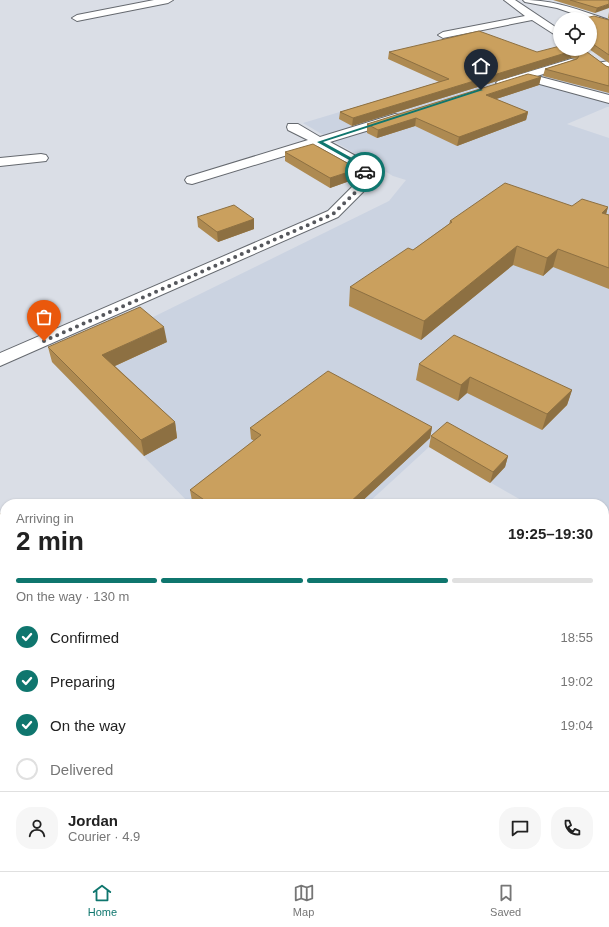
<!DOCTYPE html>
<meta charset="utf-8">
<style>
body{margin:0;font-family:Helvetica,sans-serif;background:#f6f6f6;color:#222;height:100vh;display:flex;flex-direction:column;font-size:15px;white-space:nowrap}
*{box-sizing:border-box;margin:0}
p{font-size:13px;color:#767676}
.icon{flex:none;width:22px;height:22px;fill:none;stroke:currentColor;stroke-width:2;stroke-linecap:round;stroke-linejoin:round}
.map{position:relative;flex:1;overflow:hidden}
.sheet{position:absolute;left:0px;top:499px;width:609px;height:372px;display:flex;flex-direction:column;background:#fff;border-radius:16px 16px 0 0;box-shadow:0 1px 3px #0004}
.sheet>*{flex:none}
.buttons{position:absolute;left:553px;top:12px;display:grid;gap:8px}
.buttons a{display:grid;place-items:center;width:44px;height:44px;border-radius:50%;background:#fff;box-shadow:0 1px 3px #0004;font-size:20px}
.pin{position:absolute;display:grid;place-items:center;width:34px;height:34px;color:#fff;margin:-41px -17px;border-radius:50% 50% 50% 0;rotate:-45deg;box-shadow:0 0 4px #0007}
.pin .icon{rotate:45deg}
.courier{position:absolute;display:grid;place-items:center;width:40px;height:40px;margin:-20px;border:3px solid #0f766e;border-radius:50%;background:#fff;color:#222;box-shadow:0 1px 5px #0007}
.head em{font-style:normal;font-weight:700}
.head div{display:flex;flex-direction:column-reverse}
.head{display:flex;align-items:center;justify-content:space-between;height:68px;padding:0 16px}
h1{font-size:26px;font-weight:700;line-height:30px}
.bar{display:grid;grid-template-columns:repeat(4,1fr);gap:6px 4px;align-content:center;height:48px;padding:0 16px}
.bar i{height:5px;border-radius:3px;background:#e0e0e0}
.bar .selected{background:#0f766e}
.bar p{grid-column:span 4}
.line{display:flex;align-items:center;gap:10px;padding:0 16px;border-top:1px solid #e0e0e0}
.line div{flex:1}
.round{display:grid;place-items:center;flex:none;width:42px;height:42px;border-radius:16px;background:#f6f6f6}
ol{padding:0 16px;list-style:none}
li{display:flex;align-items:center;gap:12px;height:44px}
li p{margin-inline-start:auto}
li .icon{padding:4px;border-radius:50%;background:#0f766e;color:#fff;stroke-width:4}
li:last-child{color:#767676}
li i{width:22px;height:22px;border:2px solid #e0e0e0;border-radius:50%}
.menu{display:flex;justify-content:space-around;align-items:center;height:56px;border-top:1px solid #e0e0e0;background:#fff;font-size:11px;color:#767676}
.menu a{display:grid;justify-items:center;gap:2px}
.menu .selected{color:#0f766e}
.map>svg:first-child{display:block}
.built{fill:#cbd3e1}
.lines{fill:none;stroke-linecap:round;stroke-linejoin:round}
.minor-casing{stroke:#65696f;stroke-width:2}
.minor{fill:#fff;fill-rule:evenodd}
.wall{fill:#ae8a51}
.shaded-wall{fill:#8d7042}
.building{fill:#caa05e;stroke:#8d7042}
.route{fill:#0f766e}
.done{stroke:#55575c;stroke-width:4;stroke-dasharray:0 7.2}
</style>
<div class="map">
<svg width="609" height="871" viewBox="0 0 609 871">
<rect width="100%" height="100%" fill="#dadee6"/>
<path class="built" d="M560,46V49L609,76V107H607L567,124L609,138V552L604,549V504H528L429,447L367,504H190L52,362L143,322L389,201L406,180L393,176L303,123Z"/>
<g class="lines">
<defs>
<path id="minor" d="M154,0H173L168,3L77,21L72,18L77,15Z
M504,0H515L560,30V38L532,20L443,38L438,35L443,32L525,16Z
M523,0C556,0 579,10 609,20V26L557,8L525,2Z
M571,59L575,60L576,62L575,64L537,76L609,95V103L525,80L502,86L498,85L496,83L498,81Z
M609,61V67L601,68L595,65L597,63Z
M395,114L399,115L401,118L399,121L330,142L365,161L376,179L338,217L0,366V353L328,211L361,178L355,167L317,146L192,184L187,183L185,180L187,177L308,140L288,130L287,127L288,124H298L320,137Z
M41,154L46,155L48,158L46,161L0,166V158Z
M0,807L5,809V851L0,849Z
M5,865L40,866L42,871H7Z"/>
</defs>
<use href="#minor" class="minor-casing"/>
<use href="#minor" class="minor"/>
</g>
<path class="wall" d="M553,0H609L595,13Z
M609,12V19L608,18Z
M590,19L609,20V63L589,49H590Z
M583,49L606,66L609,67V93L543,76L545,69L576,59L571,58L352,126L339,119L340,112L439,82L388,59L389,52H537Z
M541,77L539,85L496,99L528,112L526,120L457,146L415,126L377,138L367,133V124Z
M285,152L358,178L330,188L285,161Z
M572,206L608,207L606,214L609,215V289L553,267L543,276L513,265L421,340L349,306L350,287L413,250L449,224L450,221Z
M197,217L254,219V229L218,242L198,227Z
M167,342L115,366L175,422L177,438L144,456L52,362L48,347Z
M419,364L572,390L567,405L542,430L467,393L458,401L416,380Z
M432,427L430,438L359,504H196L192,501L190,490L254,441L251,439L250,428Z
M431,436L508,456L505,467L490,483L429,447Z
M5,511V552L0,547V514Z"/>
<path class="shaded-wall" d="M609,4V8L595,13L597,8Z
M572,51L571,58L352,126L353,118Z
M541,77L539,85L484,103L486,95Z
M528,112L526,120L457,146L459,137Z
M416,118L415,126L377,138L378,130Z
M358,169V178L330,188V178Z
M608,207L603,225L602,213Z
M254,219V229L218,242L217,232Z
M517,246L513,265L421,340L424,321Z
M558,249L553,267L543,276L547,258Z
M164,327L167,342L106,370L102,355Z
M470,377L467,393L458,401L461,385Z
M572,390L567,405L542,430L547,414Z
M175,422L177,438L144,456L141,440Z
M432,427L430,438L359,504H348Z
M508,456L505,467L490,483L493,472Z
M5,651V658L0,662V654Z"/>
<path class="building" d="M570,0H609V4L597,8Z
M594,16L609,20V55L590,42V36L596,35L590,32V19H581Z
M479,31L537,52L560,46V49H583L606,66L609,67V86L545,69L577,59L579,56L578,53L572,51L353,118L340,112L449,79L389,52Z
M528,74L541,77L486,95L528,112L459,137L416,118L378,130L367,124Z
M313,144L358,169L330,178L285,152Z
M505,183L572,206L582,199L608,207L602,213L609,215V268L558,249L547,258L517,246L424,321L350,287L408,248L413,250L452,222L450,221Z
M234,205L254,219L217,232L197,217Z
M140,307L164,327L102,355L175,422L141,440L48,347Z
M454,335L572,390L547,414L470,377L461,385L419,364Z
M328,371L432,427L348,504H210L190,490L261,435L250,428Z
M447,422L508,456L493,472L431,436Z
M5,511V546L0,541V514Z
M5,619V651L0,654V622Z
M243,869L244,871H240Z"/>
<path class="route" d="M480,89L483,90L323,142L361,163L367,173H364L358,165L317,142Z"/>
<g class="lines">
<path class="done" d="M44,341L333,214L369,179L365,172"/>
</g>
</svg>
<div class="buttons">
<a><svg class="icon" aria-label="locate" viewBox="0 0 24 24"><circle cx="12" cy="12" r="6"/><path d="M12 2v4M12 18v4M2 12h4M18 12h4"/></svg></a>
</div>
<div class="pin" style="left:44px;top:341px;background:#ea580c"><svg class="icon" aria-label="bag" viewBox="0 0 24 24"><path d="M5 8h14l-1 12H6zM9 8a3 3 0 0 1 6 0"/></svg></div>
<div class="pin" style="left:481px;top:90px;background:#1f2937"><svg class="icon" aria-label="home" viewBox="0 0 24 24"><path d="M3 11l9-7 9 7M6 9v11h12V9"/></svg></div>
<div class="courier" style="left:365px;top:172px"><svg class="icon" aria-label="car" viewBox="0 0 24 24"><path d="M5 17H2v-5l4-1 3-4h7l3 4 3 1v5h-3M9 17h6M6 11h13"/><circle cx="7" cy="17" r="2"/><circle cx="17" cy="17" r="2"/></svg></div>
<section class="sheet">
<div class="head"><div><h1>2 min</h1><p>Arriving in</p></div><em>19:25–19:30</em></div>
<div class="bar"><i class="selected"></i><i class="selected"></i><i class="selected"></i><i></i><p>On the way · 130 m</p></div>
<ol>
<li><svg class="icon" aria-label="check" viewBox="0 0 24 24"><path d="M5 12l5 5 9-10"/></svg>Confirmed<p>18:55</p></li>
<li><svg class="icon" aria-label="check" viewBox="0 0 24 24"><path d="M5 12l5 5 9-10"/></svg>Preparing<p>19:02</p></li>
<li><svg class="icon" aria-label="check" viewBox="0 0 24 24"><path d="M5 12l5 5 9-10"/></svg>On the way<p>19:04</p></li>
<li><i></i>Delivered</li>
</ol>
<div class="line" style="height:72px"><a class="round"><svg class="icon" aria-label="person" viewBox="0 0 24 24"><circle cx="12" cy="8" r="4"/><path d="M4 21q1-7 8-7t8 7"/></svg></a><div><b>Jordan</b><p>Courier · 4.9</p></div><a class="round"><svg class="icon" aria-label="chat" viewBox="0 0 24 24"><path d="M4 5h16v11H9l-5 4z"/></svg></a><a class="round"><svg class="icon" aria-label="phone" viewBox="0 0 24 24"><path d="M5 4h4l2 5-3 2q2 4 5 5l2-3 5 2v4C11 20 4 13 5 4z"/></svg></a></div>
</section>
</div>
<nav class="menu">
<a class="selected"><svg class="icon" aria-label="home" viewBox="0 0 24 24"><path d="M3 11l9-7 9 7M6 9v11h12V9"/></svg>Home</a>
<a><svg class="icon" aria-label="map" viewBox="0 0 24 24"><path d="M3 6l6-2 6 2 6-2v14l-6 2-6-2-6 2zM9 4v14M15 6v14"/></svg>Map</a>
<a><svg class="icon" aria-label="saved" viewBox="0 0 24 24"><path d="M7 4h10v16l-5-4-5 4z"/></svg>Saved</a>
</nav>
